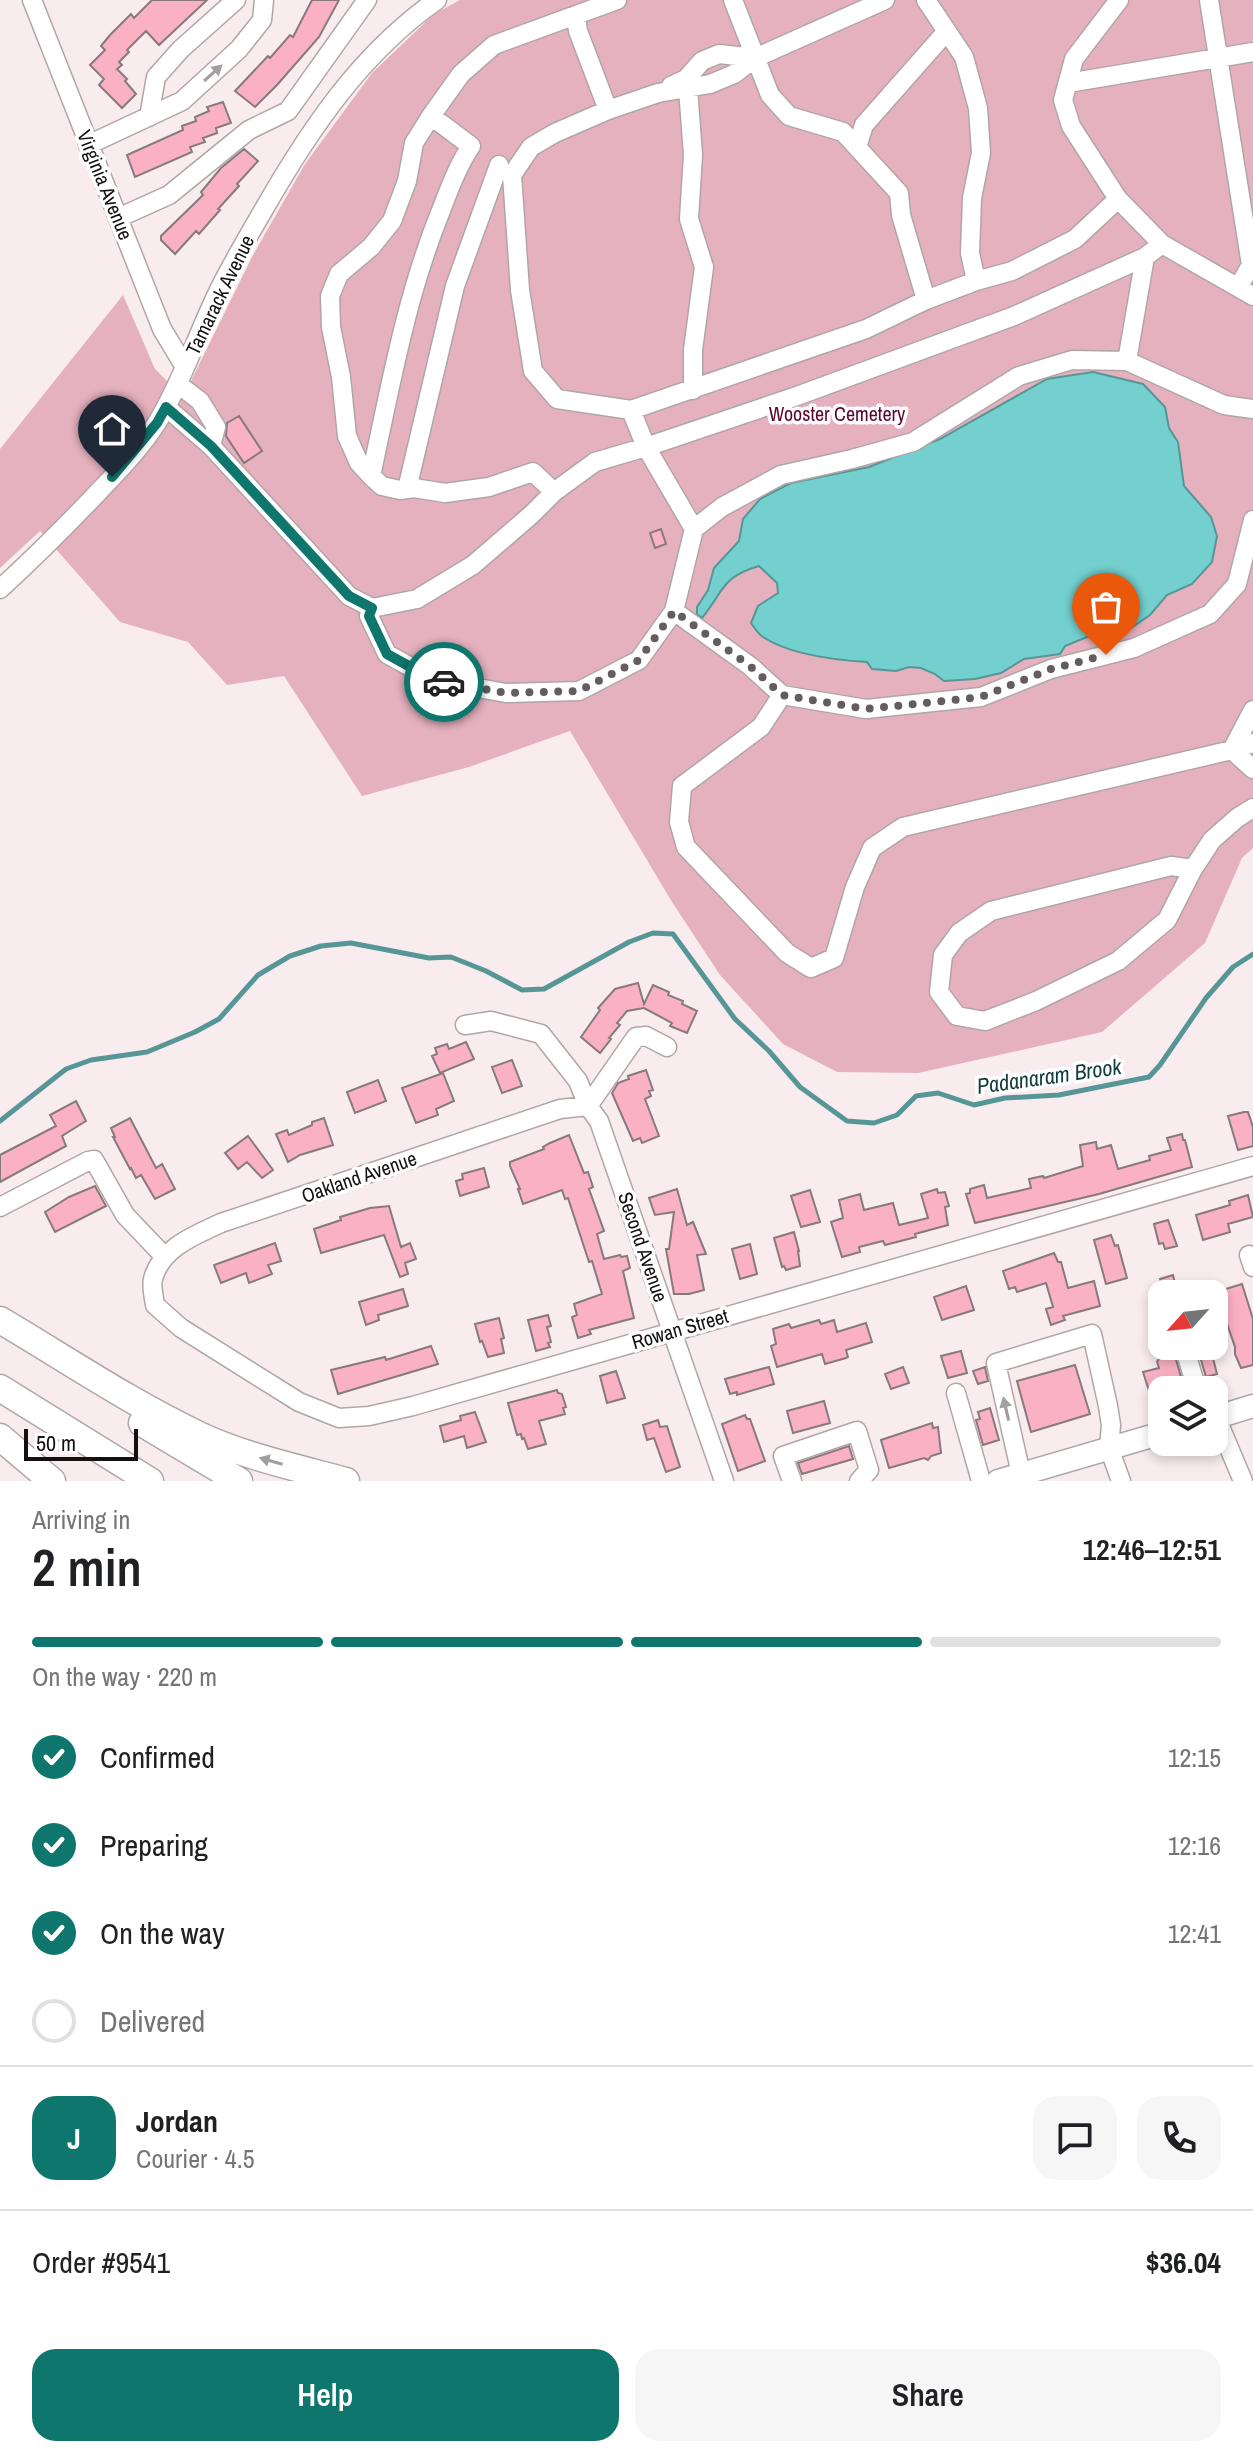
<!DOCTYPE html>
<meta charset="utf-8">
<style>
body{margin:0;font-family:"Archivo Narrow",sans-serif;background:#f6f6f6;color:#202124;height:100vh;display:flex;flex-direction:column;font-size:30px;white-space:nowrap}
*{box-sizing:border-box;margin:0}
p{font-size:26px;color:#757577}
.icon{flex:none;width:44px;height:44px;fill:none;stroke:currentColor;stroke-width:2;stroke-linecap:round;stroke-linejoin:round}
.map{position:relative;height:1481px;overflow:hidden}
.details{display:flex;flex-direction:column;background:#fff;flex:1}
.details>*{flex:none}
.needle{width:52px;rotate:243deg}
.buttons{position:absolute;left:1148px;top:1280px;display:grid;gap:16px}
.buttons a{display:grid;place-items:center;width:80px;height:80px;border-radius:16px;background:#fff;box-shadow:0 4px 12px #0003;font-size:40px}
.scale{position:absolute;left:24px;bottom:20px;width:114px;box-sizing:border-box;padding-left:8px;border:4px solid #141011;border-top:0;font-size:22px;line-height:28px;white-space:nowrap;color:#141011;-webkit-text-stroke:6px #fff;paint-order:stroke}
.pin{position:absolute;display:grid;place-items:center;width:68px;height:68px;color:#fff;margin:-82px -34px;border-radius:50% 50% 50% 0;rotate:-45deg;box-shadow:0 0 8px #0007}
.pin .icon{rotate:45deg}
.courier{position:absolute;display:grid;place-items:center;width:80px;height:80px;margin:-40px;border:6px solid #0f766e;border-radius:50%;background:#fff;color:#222;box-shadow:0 2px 10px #0007}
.headline em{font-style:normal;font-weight:600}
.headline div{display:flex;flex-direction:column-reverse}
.headline{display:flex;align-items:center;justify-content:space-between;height:136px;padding:0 32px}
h1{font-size:52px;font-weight:600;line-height:60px}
.bar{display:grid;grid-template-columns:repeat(4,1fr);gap:12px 8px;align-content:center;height:96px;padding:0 32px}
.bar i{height:10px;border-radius:6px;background:#e0e0e0}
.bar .on{background:#0f766e}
.bar p{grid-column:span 4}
.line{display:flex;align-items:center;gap:20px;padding:0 32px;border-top:2px solid #e0e0e0}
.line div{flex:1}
.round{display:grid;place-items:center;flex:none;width:84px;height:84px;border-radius:24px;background:#f6f6f6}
ol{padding:0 32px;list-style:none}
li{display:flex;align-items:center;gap:24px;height:88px}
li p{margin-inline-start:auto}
li .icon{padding:8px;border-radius:50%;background:#0f766e;color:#fff;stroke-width:4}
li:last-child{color:#757577}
li i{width:44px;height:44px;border:4px solid #e0e0e0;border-radius:50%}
.action{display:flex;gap:16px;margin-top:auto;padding:16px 32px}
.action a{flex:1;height:92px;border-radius:24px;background:#0f766e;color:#fff;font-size:32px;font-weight:600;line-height:92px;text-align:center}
.action a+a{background:#f6f6f6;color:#202124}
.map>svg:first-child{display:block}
.green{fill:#e5b1be}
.water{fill:#73d0cf;stroke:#569696;stroke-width:2}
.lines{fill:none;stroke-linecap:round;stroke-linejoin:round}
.stream{stroke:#569696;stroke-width:5}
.building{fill:#fbb1c4;stroke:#867a7d;stroke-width:2}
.minor-casing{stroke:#b1a5a8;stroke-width:21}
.major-casing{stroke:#b1a5a8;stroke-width:25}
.highway-casing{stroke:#b1a5a8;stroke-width:29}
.minor{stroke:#fff;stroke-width:18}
.major{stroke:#fff;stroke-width:22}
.highway{stroke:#fff;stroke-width:26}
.oneway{fill:#a19fa0}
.done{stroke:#645d5f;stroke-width:8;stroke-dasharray:0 14.4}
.route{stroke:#0f766e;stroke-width:10}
.labels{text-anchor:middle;stroke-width:7;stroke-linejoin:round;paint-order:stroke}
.street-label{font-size:20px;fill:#141011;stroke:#fff}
.park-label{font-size:20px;fill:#5c052c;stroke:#fff}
.water-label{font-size:22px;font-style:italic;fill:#103d3c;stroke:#fff}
</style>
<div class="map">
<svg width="1253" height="1481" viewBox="0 0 1253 1481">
<rect width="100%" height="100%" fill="#f9ecef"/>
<path class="green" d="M460,0H1253V848L1242,858L1205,943L1102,1032L918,1073L837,1072L783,1044L720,975L672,902L570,731L469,767L362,796L284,676L227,685L188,642L120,622L40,531L0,568V449L123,295L155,369L183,397L253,255L305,164L372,73L434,14Z"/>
<path class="water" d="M1093,372L1143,384L1165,407L1169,428L1178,442L1184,486L1211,517L1217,536L1212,562L1192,584L1167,595L1150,615L1131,628L1111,627L1065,646L1060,654L1024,659L1001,673L975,679L944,681L935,674L921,668L909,667L896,671L872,669L867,662C835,660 790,655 763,637C758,634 754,627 751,623L758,606L778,593L777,583L759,566C721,577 724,591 702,618L697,614V607L708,590L714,568L739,541L743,519L760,499L791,483L869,467L940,439L1047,379Z"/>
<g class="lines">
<path class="stream" d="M0,1121L66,1069L91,1060L147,1052L195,1032L219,1019L258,975L290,956L321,946L351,943L429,958L451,957L486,971L522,990L544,989L629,942L653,933L673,934L735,1019L769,1051L800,1087L847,1121L874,1123L897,1115L916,1096L938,1093L974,1105L1005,1098L1059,1095L1149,1077L1160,1065L1206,998L1233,967L1253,954"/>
</g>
<path class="building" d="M152,0H207L159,45L146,31L127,50L129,52L119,62L122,65L117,69L127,79L125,81L136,94L122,108L99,85L104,79L90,65L105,50L101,46L110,35L131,14L134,18Z
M312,0H339L319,37L277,85L255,107L235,91L268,56L270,58L290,35L293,37Z
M223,102L231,123L216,128L217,133L203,138L205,142L190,147L192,152L135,177L127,155L183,130L182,126L196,121L195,117L209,111L207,107Z
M244,149L258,161L237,184L239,186L218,209L220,210L199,234L196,231L175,254L161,240V236L203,195L201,192L221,168Z
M239,416L262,451L244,463L226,436L227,423Z
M661,529L666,544L655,548L650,533Z
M638,983L644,1004L653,985L669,992L668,995L683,1001L682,1004L697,1011L687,1033L670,1026L672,1023L644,1008L627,1011L617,1023L620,1025L609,1038L611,1039L600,1053L581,1037L600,1010L598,1008L615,989Z
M466,1042L474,1059L440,1073L432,1056L437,1054L435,1048L447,1044L449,1049Z
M512,1060L522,1086L502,1093L492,1067Z
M646,1070L653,1090L649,1091L651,1096L645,1099L659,1136L642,1143L640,1138L633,1141L612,1093L618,1083L629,1079L628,1076Z
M443,1073L454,1101L436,1109L438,1115L416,1123L402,1088Z
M378,1080L386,1101L355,1113L347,1092Z
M76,1101L86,1121L62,1136L66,1146L0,1182V1155L56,1126L50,1115Z
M1244,1112H1248L1253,1127V1146L1238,1150L1228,1116Z
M130,1118L156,1168L162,1164L175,1189L155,1199L141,1175L136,1178L131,1168L130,1169L113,1137H115L111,1128Z
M324,1118L333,1145L300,1155L288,1162L276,1134L287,1130L289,1135L312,1125V1122Z
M1182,1134L1183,1140H1185L1192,1167L1099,1194L975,1223L966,1194L970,1193V1189L984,1185L987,1198L1031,1188L1029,1179L1043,1176L1044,1178L1083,1166L1080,1145L1096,1142L1097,1149L1111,1145L1118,1169L1150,1160L1149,1156L1171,1150L1167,1138Z
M569,1135L584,1173L588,1172L593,1187L589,1189L604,1231L597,1234L604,1259L620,1255L621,1257L627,1256L630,1268L623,1271L634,1318L589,1330L591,1334L578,1338L572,1317L577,1315L574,1304L602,1294L592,1261L589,1262L568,1198L565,1199L562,1190L523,1204L518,1189H520L510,1166V1162L544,1149L543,1147L550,1143Z
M248,1136L273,1170L262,1178L247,1162L238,1169L225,1153Z
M484,1168L489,1187L460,1196L456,1181L463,1179L462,1174Z
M95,1186L106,1206L55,1232L45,1212L69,1197Z
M677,1189L687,1225L693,1222L706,1254L697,1255L704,1290L689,1294H674L666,1249H669L674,1212L655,1215L649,1198Z
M937,1189L938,1193L945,1192L949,1206L945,1207L948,1225L915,1234L916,1237L885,1245L883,1241L859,1247L860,1252L842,1257L831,1222L843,1218L839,1200L860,1194L864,1210L893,1203L899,1225L928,1218L921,1194Z
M810,1190L820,1222L801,1227L791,1196Z
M1248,1195L1253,1217L1228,1224L1230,1232L1203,1240L1196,1215L1230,1205L1229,1201Z
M389,1206L401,1247L410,1243L416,1259L405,1263L408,1274L400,1277L384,1235L321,1253L314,1229L341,1220L340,1217L370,1208Z
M1168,1220L1177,1246L1165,1249L1163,1243L1159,1244L1154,1224Z
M794,1232L799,1251H798L800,1266L786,1270L784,1266L782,1267L774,1238Z
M1111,1235L1115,1246L1118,1245L1127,1278L1106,1284L1094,1240Z
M275,1243L281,1261L268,1265L272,1274L249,1283L246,1273L221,1283L214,1265Z
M750,1244L757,1274L740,1279L732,1249Z
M1054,1253L1058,1262H1061L1068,1288L1094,1281L1100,1306L1063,1316L1065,1320L1051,1325L1046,1309L1053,1307L1046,1283L1017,1292L1015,1287L1009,1289L1003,1271Z
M1173,1275L1176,1287L1164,1291L1160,1279Z
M1242,1284L1253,1319V1365L1241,1368L1235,1354V1347L1216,1292Z
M966,1286L974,1310L942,1320L934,1297Z
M403,1289L408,1306L378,1315L379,1320L366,1325L359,1302Z
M548,1315L551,1326L547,1327L551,1342L548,1343L550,1347L536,1351L528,1320Z
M499,1318L504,1338L501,1339L504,1353L488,1357L482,1341L480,1342L475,1324Z
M819,1320L821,1324L834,1320L837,1332L866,1323L872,1342L846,1350L848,1357L846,1358L825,1364L822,1354L777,1367L771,1346L776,1344L773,1329L789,1324L791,1328Z
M431,1346L438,1364L338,1394L331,1370L385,1357L386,1360Z
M1167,1346H1172L1184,1387L1162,1390V1394L1151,1397L1143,1372L1159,1368L1157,1362Z
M1197,1346H1210L1217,1374L1206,1377Z
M961,1351L967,1373L948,1378L941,1356Z
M1075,1365L1090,1414L1031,1432L1017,1381Z
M769,1367L774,1384L737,1395V1392L730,1394L725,1379Z
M903,1367L909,1383L891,1389L885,1374Z
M985,1367L988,1381L978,1384L973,1371Z
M616,1371L625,1398L607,1403L600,1376Z
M557,1390L558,1393L562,1394L566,1407L563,1408L565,1414L539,1421L546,1444L528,1449L524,1438L522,1439L521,1434L517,1435L508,1403Z
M824,1401L830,1423L793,1433L787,1411Z
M990,1408L999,1440L983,1445L976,1420L980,1419L978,1412Z
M475,1412L486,1442L467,1448L464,1436L444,1442L440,1426L461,1420L460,1416Z
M745,1415L747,1419H750L765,1461L738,1471L722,1424Z
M658,1420L660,1427L667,1426L680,1467L666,1472L654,1438L647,1440L643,1425Z
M932,1423L933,1428L938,1427L941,1453L931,1456L928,1460L924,1458L889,1468L881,1440Z
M849,1446L853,1459L802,1474L798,1463Z"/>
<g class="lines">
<defs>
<path id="minor" d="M32,0L162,329L185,367
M733,0L770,95L789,116L843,132L899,193L901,215L926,300
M1119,0L1074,59L1063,100L1071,126L1118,199L1162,244L1253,296
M1209,0L1251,265L1239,286
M576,15L578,31L608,110
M1068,83L1253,52
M671,86L686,79L702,61L719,54L755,58L885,0
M688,88L693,155L689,219L704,267L693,350V390
M431,116L461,74L494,45L617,0
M149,117L156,77L181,49L236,0
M88,145L182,101L239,49L262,20L264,0
M857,147L864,125L947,31
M118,218L169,195L249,130L288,111L367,0
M976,281L1012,271L1075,239L1118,199
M1127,361L1145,257
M178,384L200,401L216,427L211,446
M166,407L211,446L349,596L372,608L417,599L473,565L531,515L554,492
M1253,409L1224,405L1127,361L1072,360L1019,376L913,442L852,459L781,475L722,507L694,529L674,611L750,666L782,695L761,727L682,786L679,822L686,847L787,953L811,968L834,958L855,887L872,848L903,827L1232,750L1253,769
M631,410L557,399L533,371L520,290L512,175L531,147L555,133L608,110L658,93L710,84L734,74L755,58
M371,476C390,388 406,297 440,213C449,190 457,167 471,146L431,116L414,143L407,181L392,221L371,247L339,274L330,296L331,327L341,377L347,436L359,463L371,476L382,486L400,490L414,488L445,493L489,487L533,472L554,492L595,462L646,447L797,396L1014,316L1145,257L1162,244
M407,489L455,286L499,165
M694,529L646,447L631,410L866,329L926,300L976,281L970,253L972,198L981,153L978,108L964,57L926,0
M0,589C36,556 70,522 104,486C123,466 143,445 158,421C182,381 197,336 217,294C231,265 248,237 264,209C310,129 361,53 437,0
M372,608L369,616L387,654L434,680L506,693L579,691L639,660L674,611
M782,695L866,709L981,697L1051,669L1134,648L1210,614L1237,584L1253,520
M1253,710L1232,750L1253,743
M1193,869L1171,866L991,911L959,933L943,955L939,992L957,1016L985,1021L1036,1001L1118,961L1167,920L1193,869L1212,840L1237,818L1253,808
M465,1025L491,1021L541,1034L578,1081L588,1106L599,1121L724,1481
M588,1106L560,1109L221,1223C195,1235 161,1248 153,1279C151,1286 154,1297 155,1305L181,1328L299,1402L339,1418L369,1416L413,1406L1253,1166
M588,1106L636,1037L646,1036L667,1047
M0,1207L88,1161L94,1160L125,1215L164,1256
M1249,1255L1253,1267
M1184,1346L1197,1390
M956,1393L981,1481
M1216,1417L1243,1481
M1021,1474L996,1363L1092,1334L1108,1406L1111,1425L1109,1448L1121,1481
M792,1481L783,1456L857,1431L869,1470L859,1481"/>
<path id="major" d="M1214,1418L1253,1406
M998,1481L1162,1433"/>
<path id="highway" d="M0,1320C66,1359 131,1403 201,1436C247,1457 298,1468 346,1481
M0,1388L150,1481
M142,1423L239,1481
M0,1437L52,1481"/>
</defs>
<use href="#minor" class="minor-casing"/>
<use href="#major" class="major-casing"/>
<use href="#highway" class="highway-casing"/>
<use href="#minor" class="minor"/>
<use href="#major" class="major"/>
<use href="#highway" class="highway"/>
</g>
<defs><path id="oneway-solid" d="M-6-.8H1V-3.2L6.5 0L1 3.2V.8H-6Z" transform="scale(2)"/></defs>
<g class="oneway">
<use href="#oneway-solid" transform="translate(213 73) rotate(-42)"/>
<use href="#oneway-solid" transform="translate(1006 1409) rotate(-103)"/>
<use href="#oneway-solid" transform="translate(271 1461) rotate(-164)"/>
</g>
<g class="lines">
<path class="done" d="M444,682L506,693L579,691L639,660L674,611L750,666L782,695L866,709L981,697L1051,669L1106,655"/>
<path class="route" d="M112,477L157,423L166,407L211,446L349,596L372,608L369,616L387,654L434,680L444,682"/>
</g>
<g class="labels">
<g class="street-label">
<text transform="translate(105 185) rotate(68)" y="7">Virginia Avenue</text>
<text transform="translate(220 295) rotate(-64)" y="7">Tamarack Avenue</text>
<text transform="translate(359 1177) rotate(-19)" y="7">Oakland Avenue</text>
<text transform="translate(643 1247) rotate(71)" y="7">Second Avenue</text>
<text transform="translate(680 1329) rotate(-16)" y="7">Rowan Street</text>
</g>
<g class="park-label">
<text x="837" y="421">Wooster Cemetery</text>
</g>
<g class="water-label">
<text transform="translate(1049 1076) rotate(-8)" y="8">Padanaram Brook</text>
</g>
</g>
</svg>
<div class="buttons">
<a><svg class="needle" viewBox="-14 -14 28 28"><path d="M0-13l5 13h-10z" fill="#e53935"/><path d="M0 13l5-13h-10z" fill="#757577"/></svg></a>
<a><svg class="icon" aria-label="layers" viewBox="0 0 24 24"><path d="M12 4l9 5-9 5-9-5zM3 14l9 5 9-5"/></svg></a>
</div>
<div class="scale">50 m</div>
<div class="pin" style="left:1106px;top:655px;background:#ea580c"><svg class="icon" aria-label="bag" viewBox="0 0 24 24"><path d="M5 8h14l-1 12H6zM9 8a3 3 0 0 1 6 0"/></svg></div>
<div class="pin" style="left:112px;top:477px;background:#1f2937"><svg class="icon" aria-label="home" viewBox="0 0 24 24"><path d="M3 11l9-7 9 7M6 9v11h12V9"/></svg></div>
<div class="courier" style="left:444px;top:682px"><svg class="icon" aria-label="car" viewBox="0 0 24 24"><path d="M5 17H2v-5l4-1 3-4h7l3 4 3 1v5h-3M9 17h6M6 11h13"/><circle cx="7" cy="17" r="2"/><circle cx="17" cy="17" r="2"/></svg></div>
</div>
<section class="details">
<div class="headline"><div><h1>2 min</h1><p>Arriving in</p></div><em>12:46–12:51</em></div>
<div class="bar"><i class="on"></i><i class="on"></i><i class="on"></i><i></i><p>On the way · 220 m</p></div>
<ol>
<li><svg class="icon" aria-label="check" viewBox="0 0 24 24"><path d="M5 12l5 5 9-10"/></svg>Confirmed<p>12:15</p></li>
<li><svg class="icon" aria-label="check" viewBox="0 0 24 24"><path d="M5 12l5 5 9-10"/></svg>Preparing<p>12:16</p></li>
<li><svg class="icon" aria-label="check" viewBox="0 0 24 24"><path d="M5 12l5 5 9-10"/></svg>On the way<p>12:41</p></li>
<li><i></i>Delivered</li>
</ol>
<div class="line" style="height:144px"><b class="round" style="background:#0f766e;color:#fff">J</b><div><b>Jordan</b><p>Courier · 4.5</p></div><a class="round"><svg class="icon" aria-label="chat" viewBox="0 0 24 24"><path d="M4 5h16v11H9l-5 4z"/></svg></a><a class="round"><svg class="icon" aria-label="phone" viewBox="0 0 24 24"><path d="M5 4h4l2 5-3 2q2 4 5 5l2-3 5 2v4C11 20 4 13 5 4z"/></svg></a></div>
<div class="line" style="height:104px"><div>Order #9541</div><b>$36.04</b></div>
<div class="action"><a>Help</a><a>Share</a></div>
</section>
